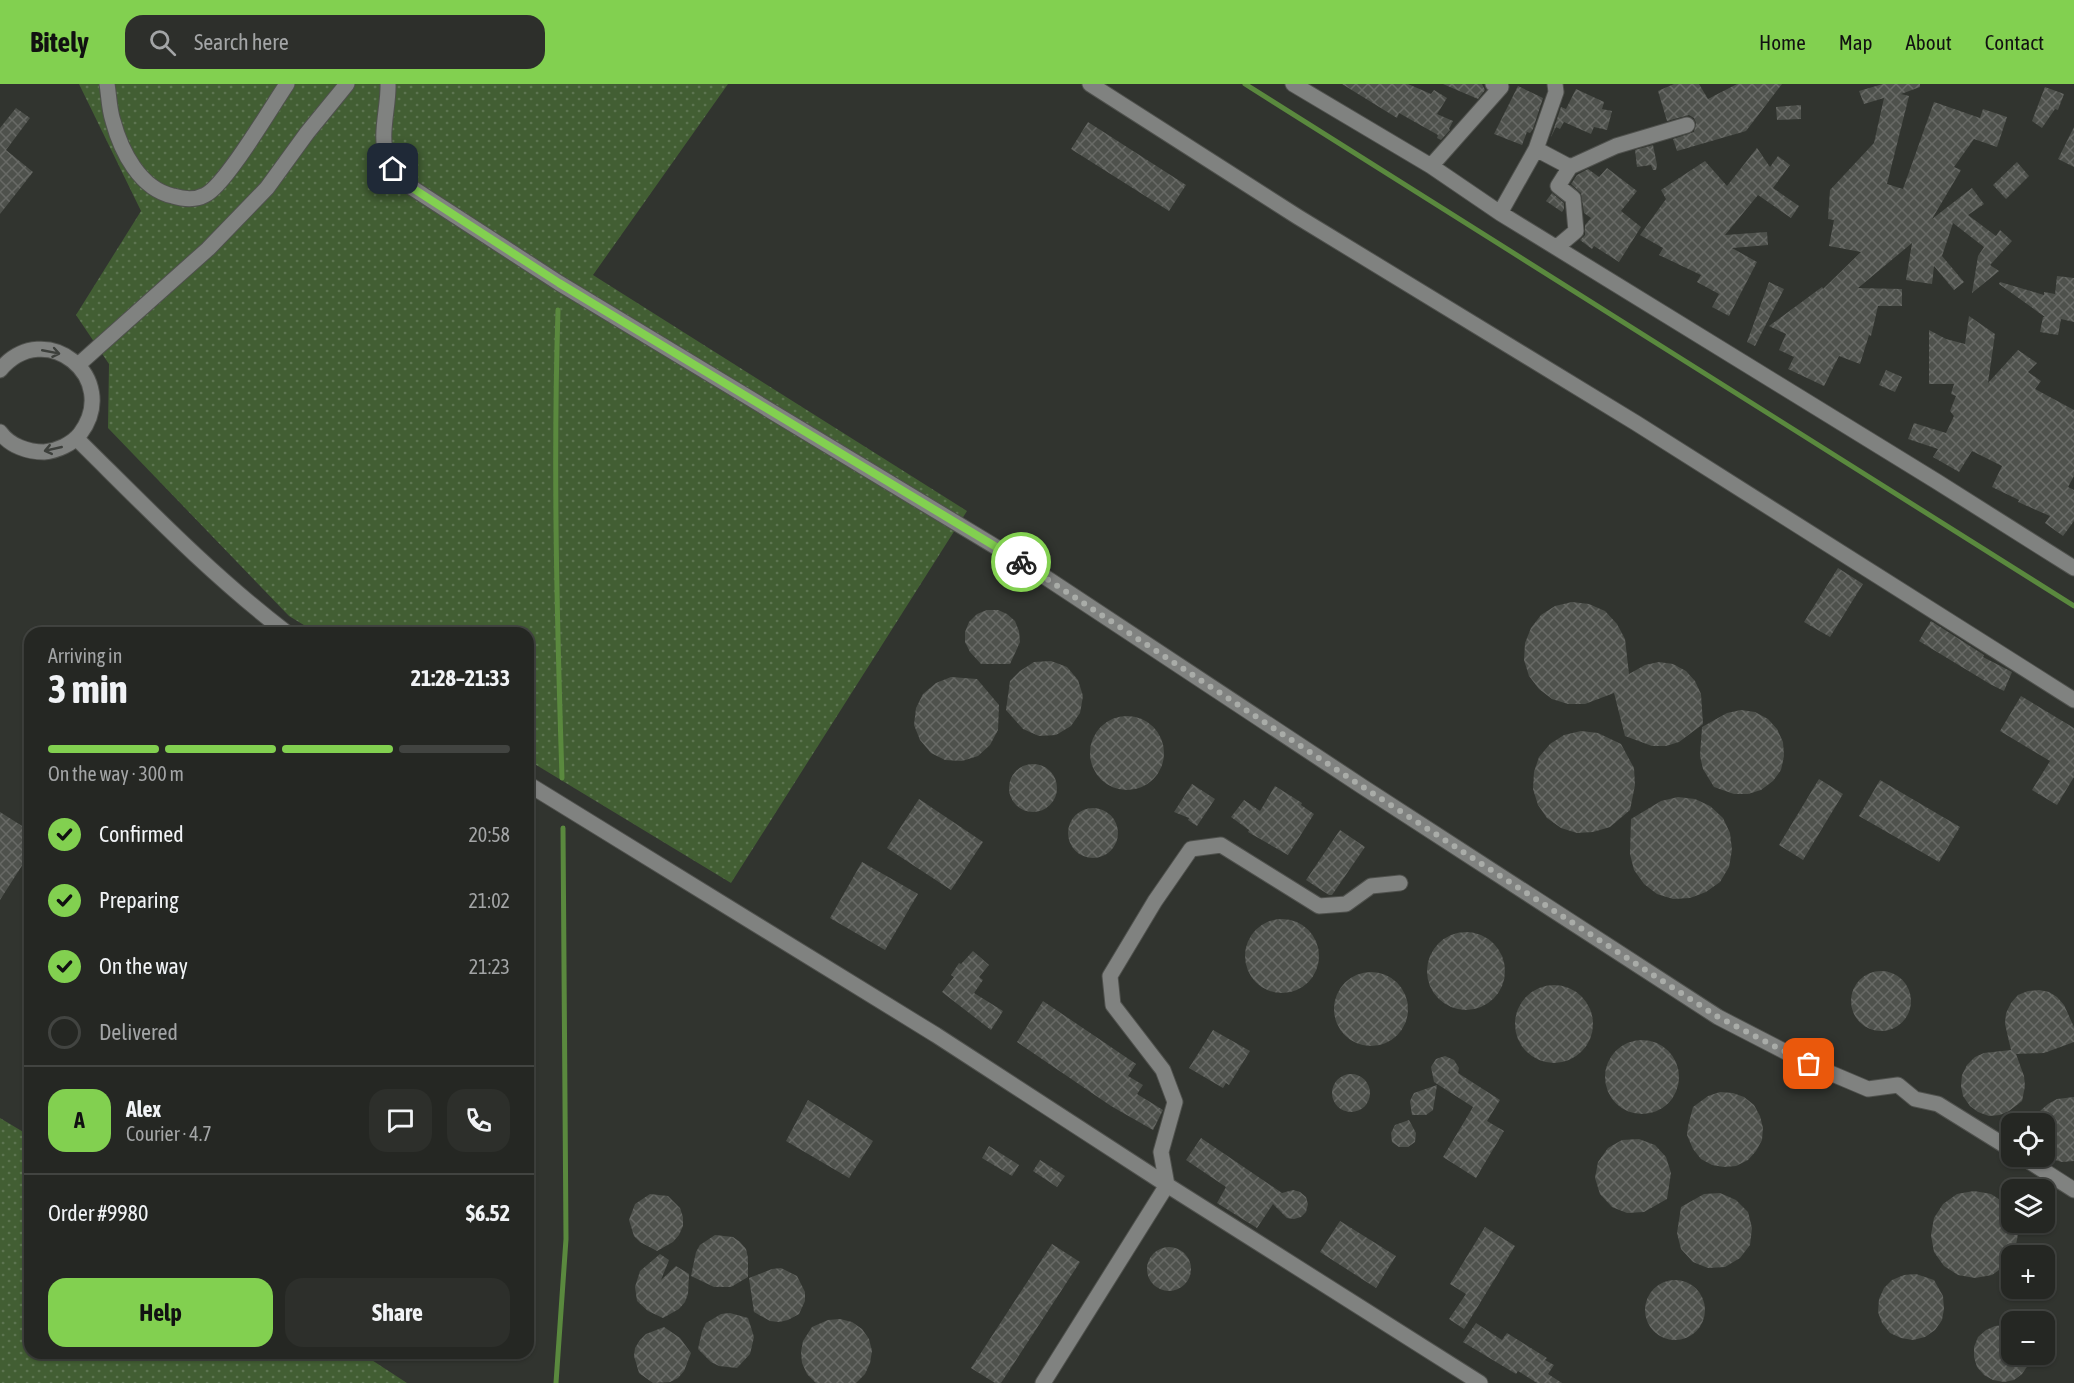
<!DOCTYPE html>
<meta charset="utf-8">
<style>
body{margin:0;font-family:"Asap Condensed",sans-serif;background:#2d2f2b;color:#f1f3f6;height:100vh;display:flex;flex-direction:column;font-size:22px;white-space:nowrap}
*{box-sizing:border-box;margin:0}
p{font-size:20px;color:#a3a5a6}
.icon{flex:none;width:33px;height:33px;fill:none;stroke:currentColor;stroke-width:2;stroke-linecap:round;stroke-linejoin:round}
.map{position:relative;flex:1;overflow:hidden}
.panel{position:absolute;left:24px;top:543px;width:510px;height:732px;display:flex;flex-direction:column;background:#252723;border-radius:18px;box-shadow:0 2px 4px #0004,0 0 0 2px #424441}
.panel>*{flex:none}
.controls{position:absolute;left:2001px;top:1029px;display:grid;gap:12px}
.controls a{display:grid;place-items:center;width:54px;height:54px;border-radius:12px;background:#252723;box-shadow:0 2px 4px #0004,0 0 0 2px #424441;font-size:30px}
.pin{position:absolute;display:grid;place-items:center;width:51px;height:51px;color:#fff;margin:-26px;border-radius:12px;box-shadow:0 3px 9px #0006}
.courier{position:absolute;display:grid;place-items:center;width:60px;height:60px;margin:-30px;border:4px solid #82d050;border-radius:50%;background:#fff;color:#222;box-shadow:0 2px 8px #0007}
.headline em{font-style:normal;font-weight:700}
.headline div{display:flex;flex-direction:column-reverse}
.headline{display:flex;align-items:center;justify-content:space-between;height:102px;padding:0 24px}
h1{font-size:39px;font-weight:700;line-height:45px}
.bar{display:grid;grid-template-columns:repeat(4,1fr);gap:9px 6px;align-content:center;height:72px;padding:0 24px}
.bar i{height:8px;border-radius:4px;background:#424441}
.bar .active{background:#82d050}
.bar p{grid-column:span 4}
.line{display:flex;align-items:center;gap:15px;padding:0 24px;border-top:2px solid #424441}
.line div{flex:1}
.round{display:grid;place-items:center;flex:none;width:63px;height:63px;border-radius:18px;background:#2d2f2b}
ol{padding:0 24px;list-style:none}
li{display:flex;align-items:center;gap:18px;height:66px}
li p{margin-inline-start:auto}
li .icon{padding:6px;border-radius:50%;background:#82d050;color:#111;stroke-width:4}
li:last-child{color:#a3a5a6}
li i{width:33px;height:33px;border:3px solid #424441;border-radius:50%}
.action{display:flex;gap:12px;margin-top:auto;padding:12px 24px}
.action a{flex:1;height:69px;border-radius:18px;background:#82d050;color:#111;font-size:24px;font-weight:700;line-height:69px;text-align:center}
.action a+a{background:#2d2f2b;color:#f1f3f6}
header{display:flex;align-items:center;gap:36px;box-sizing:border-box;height:84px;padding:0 30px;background:#82d050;color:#111}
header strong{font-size:28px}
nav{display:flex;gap:33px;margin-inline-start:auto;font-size:21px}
.search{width:420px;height:54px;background:#2d2f2b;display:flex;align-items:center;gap:15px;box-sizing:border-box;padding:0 21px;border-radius:18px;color:#a3a5a6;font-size:22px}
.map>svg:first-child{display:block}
.grass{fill:url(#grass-dots)}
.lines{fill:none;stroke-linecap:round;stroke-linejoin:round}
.stream{stroke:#5a893e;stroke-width:5}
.building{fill:url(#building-cross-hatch)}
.minor-casing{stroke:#4f514d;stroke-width:17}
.minor{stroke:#808280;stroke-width:15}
.oneway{stroke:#3d403c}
.done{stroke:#a9aca8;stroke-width:6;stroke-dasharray:0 10.8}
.route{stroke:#82d050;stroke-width:8}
</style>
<header>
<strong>Bitely</strong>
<div class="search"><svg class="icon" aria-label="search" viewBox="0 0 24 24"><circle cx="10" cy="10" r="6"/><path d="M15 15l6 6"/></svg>Search here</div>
<nav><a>Home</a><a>Map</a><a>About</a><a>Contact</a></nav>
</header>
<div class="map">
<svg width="2074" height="1299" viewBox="0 0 2074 1299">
<defs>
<pattern id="grass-dots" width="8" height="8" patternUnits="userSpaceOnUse" patternTransform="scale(1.5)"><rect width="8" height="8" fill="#425e33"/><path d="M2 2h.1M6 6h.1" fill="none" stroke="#5d7551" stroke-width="1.8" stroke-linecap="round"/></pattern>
<pattern id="building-cross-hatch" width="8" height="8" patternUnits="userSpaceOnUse" patternTransform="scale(1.5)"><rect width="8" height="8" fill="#4e514c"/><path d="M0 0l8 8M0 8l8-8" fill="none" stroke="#686a66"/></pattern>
</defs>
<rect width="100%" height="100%" fill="#31342f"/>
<path class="grass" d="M79,0H728L593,191L967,427L731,799L528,676V549H317L289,532L108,344L109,280L76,231L141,127Z
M0,1034L30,1052V1269H361L407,1299H0Z"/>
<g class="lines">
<path class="stream" d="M1245,0L2074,522
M558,226C553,382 557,538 562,694
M556,1299L566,1155L563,744"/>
</g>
<path class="building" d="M1342,0H1408L1431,10L1434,6L1447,14L1437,30L1453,37L1449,45L1450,46L1441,56L1437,54L1438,51L1399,29L1397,34Z
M1443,0H1482L1485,6L1478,15Z
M1674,0H1699L1708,15L1737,0H1782L1746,47L1677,67L1673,55L1694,48L1696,39L1694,34L1689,31L1667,37L1658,7Z
M1883,0H1920V3L1901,10L1909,12L1887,100L1903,105L1934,18L1980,34L1983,25L2007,33L1997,63L1974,55L1954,83L1961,86L1932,135L1972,104L1984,120L1968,131L1996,152L2000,146L2012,157L1990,181L1999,187L1972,209L1978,172L1984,163L1953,139L1942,172L1964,198L1954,206L1934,182L1932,200L1906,196L1912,159L1858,204L1902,205V222H1878L1871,252L1869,251L1860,280L1839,272L1824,302L1788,285L1794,273L1779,266L1786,250L1769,242L1822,203L1823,205L1861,168L1829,162L1834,136L1828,135L1830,106L1874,59L1884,14L1864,20L1859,7Z
M1518,2L1543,14L1533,45L1530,49L1527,48L1522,61L1494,50Z
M2045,3L2064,10L2058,26L2055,25L2042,44L2032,37Z
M1576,5L1604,18L1602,25L1612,27L1607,46L1594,43L1591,50L1564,38L1560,45L1556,43L1551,53L1561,23L1566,25Z
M1801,21V35L1777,36L1776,23Z
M16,24L30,34L6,66L33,88L0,130V44Z
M1088,38L1186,101L1169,127L1071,65Z
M2074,43V83L2058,75Z
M1653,61L1657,81L1656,86H1653L1651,81L1637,83L1635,66Z
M1757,64L1770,83L1778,72L1790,81L1773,104L1799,122L1791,134L1758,111L1725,151L1767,148L1768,161L1732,164L1757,178L1729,232L1712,223L1719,210L1697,198L1701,191L1659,171L1663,164L1640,151L1666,115L1661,106L1705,77L1727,102Z
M2017,78L2029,92L2006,115L1993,101Z
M1607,84L1637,107L1621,127L1641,143L1619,178L1594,162L1592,165L1580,156L1585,151V141L1591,134L1584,129L1581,109L1571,100L1577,91L1588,85L1599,93Z
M1552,109L1564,119V125L1562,128L1546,117Z
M2057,192L2074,194V238L2061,235L2058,251L2040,248L2043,233H2045L1999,200L2000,198L2044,211V208L2055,210Z
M1769,198L1784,205L1755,262L1747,258Z
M1969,232L1995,250L1988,299L2018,266L2037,279L2028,288L2041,297L2035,305L2074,326V392L2068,403L2074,406V437L2063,452L2045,439L2050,432L2018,418L2019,416L1992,403L2002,382L1972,367L1959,388L1933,373L1938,365L1908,355L1914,339L1946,349L1954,332L1950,327L1956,312L1951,310L1954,300H1929V246L1946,255L1965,260Z
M1886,286L1902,293L1895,308L1879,301Z
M1838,484L1863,500L1830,553L1804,538Z
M1572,518L1589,520L1605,527L1617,540L1625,555L1629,590L1645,581L1659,578L1673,580L1686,587L1695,597L1701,610L1703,640L1679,658L1666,662H1652L1625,652L1614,609L1585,620H1568L1552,615L1539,605L1529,592L1524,576L1525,559L1531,544L1541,531L1555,522Z
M987,526H998L1007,530L1015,537L1019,547L1020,558L1010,580H981L970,568L965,558V548L969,538L977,530Z
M1931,537L1984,571L1983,573L2012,588L2004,607L1990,600L1919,557Z
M1051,577L1067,583L1078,596L1083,612L1080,629L1071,642L1056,651L1039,652L1023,645L1006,626L1010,597L1020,587L1034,578Z
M951,593L977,595L999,621L998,646L990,661L978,672L962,677L945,676L931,669L920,656L914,641L916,624L923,610L936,599Z
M2021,612L2074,644V693L2057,721L2032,706L2050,677L2000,647Z
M1741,626L1755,628L1768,635L1777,645L1783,658L1784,672L1781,686L1773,697L1761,706L1748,710H1734L1714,703L1703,685L1700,672L1702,643L1727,629Z
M1090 669a37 37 0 1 1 74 0a37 37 0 1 1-74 0Z
M1581,647L1598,649L1621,660L1634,684L1635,701L1630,726L1610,743L1593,748L1577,749L1561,744L1547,734L1538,721L1533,705L1534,688L1539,673L1550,660L1564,651Z
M1009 704a24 24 0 1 1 48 0a24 24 0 1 1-48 0Z
M1819,695L1843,710L1803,776L1779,761Z
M1880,696L1960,743L1939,778L1859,732Z
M1192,700L1215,715L1197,742L1188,736L1189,734L1174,728Z
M1275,702L1302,719L1301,721L1314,730L1288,771L1248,748L1249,746L1231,733L1244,716L1260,727Z
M1678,713L1695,715L1710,722L1723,734L1730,749L1732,766L1729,783L1720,798L1706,808L1690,814L1673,815L1657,810L1644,800L1634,786L1630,770L1631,735L1661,717Z
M919,715L983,758L951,806L887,764Z
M1068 749a25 25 0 1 1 50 0a25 25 0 1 1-50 0Z
M0,728L30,747V769L0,816Z
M1340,746L1365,763L1332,811H1329L1306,796Z
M862,778L918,810L885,866L830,834Z
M1245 872a37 37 0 1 1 74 0a37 37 0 1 1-74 0Z
M1427 887a39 39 0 1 1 78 0a39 39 0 1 1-78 0Z
M973,867L989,881L979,893L983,896L974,909L1003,927L991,946L942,908L954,893L951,891L959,879L961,880Z
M1851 917a30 30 0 1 1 60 0a30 30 0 1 1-60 0Z
M1334 925a37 37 0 1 1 74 0a37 37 0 1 1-74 0Z
M1515 940a39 39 0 1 1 78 0a39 39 0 1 1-78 0Z
M2039,906L2049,908L2057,913L2064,921L2074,943V958L2044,969L2016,970L2024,992L2025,1002L2022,1017L2009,1027L2000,1031L1989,1032L1978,1028L1970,1022L1963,1012L1961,1002L1962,991L1967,981L1975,973L1984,969L2011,966L2005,940L2006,929L2011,919L2018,911L2028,907Z
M1043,917L1136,980L1128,992L1143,1001L1137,1010L1163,1026L1153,1046L1111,1022L1017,958Z
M1213,946L1250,967L1229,1001L1226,999L1223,1004L1189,984Z
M1605 993a37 37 0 1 1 74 0a37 37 0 1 1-74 0Z
M1445,972L1454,976L1459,984L1458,989L1500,1016L1487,1037L1504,1047L1476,1094L1443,1073L1473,1023L1434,998L1431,983L1436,975Z
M1332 1009a19 19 0 1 1 38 0a19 19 0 1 1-38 0Z
M1437,1001L1433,1026L1426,1031H1412L1410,1017L1414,1009Z
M1720,1008L1733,1009L1744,1013L1754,1021L1760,1032L1763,1044L1762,1056L1756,1067L1748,1076L1736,1082L1724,1083L1712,1081L1701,1075L1693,1065L1687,1051L1688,1042L1693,1023L1708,1012Z
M2074,1013V1077L2062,1078L2051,1075L2044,1070V1040H2034L2040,1027L2048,1020L2057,1015Z
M808,1016L873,1057L849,1094L786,1057Z
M1409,1036L1416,1049L1415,1058L1408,1063H1399L1392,1058L1391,1049L1395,1041Z
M1201,1054L1282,1109L1293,1106L1300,1108L1306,1113L1308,1120L1306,1128L1301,1133L1294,1135L1287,1134L1273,1120L1257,1144L1217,1119L1226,1103L1186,1076Z
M1639,1055L1655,1061L1666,1073L1671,1089L1667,1115L1644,1128L1627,1129L1612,1123L1600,1110L1595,1094L1598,1078L1608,1064L1622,1056Z
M989,1062L1019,1081L1012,1092L982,1074Z
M1040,1076L1065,1092L1057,1103L1033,1087Z
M1974,1107L1991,1110L2005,1119L2012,1128V1138H2016L2018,1150L2015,1166L2006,1181L1992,1191L1975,1194L1958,1191L1944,1182L1934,1168L1931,1151L1934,1134L1943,1120L1957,1110Z
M1720,1109L1736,1116L1748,1128L1752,1144L1750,1161L1740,1174L1725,1183L1708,1184L1693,1178L1681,1165L1677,1149L1681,1123L1704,1110Z
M650,1110L668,1112L680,1124L683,1133V1142L679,1151L673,1158L657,1167L640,1158L634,1152L629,1136L635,1120Z
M1340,1137L1396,1172L1376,1204L1320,1168Z
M1485,1143L1515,1162L1464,1245L1449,1235L1466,1210L1450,1200Z
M715,1151L733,1153L740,1158L746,1165L748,1174V1193L731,1203H714L691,1192L696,1168L700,1161Z
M1052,1160L1080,1178L1001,1299H995L971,1284Z
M1147 1185a22 22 0 1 1 44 0a22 22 0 1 1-44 0Z
M660,1170L669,1176L661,1196L676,1182L689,1190L688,1210L685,1218L679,1225L663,1234L648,1227L637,1217L635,1203L640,1187Z
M781,1184L797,1192L805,1208V1217L799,1230L788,1236L779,1238L770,1237L754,1228L749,1194L772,1185Z
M1916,1190L1934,1196L1943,1212L1944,1225L1942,1236L1935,1246L1925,1253L1913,1256L1901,1254L1890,1249L1882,1239L1878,1228L1879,1215L1884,1204L1892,1196L1904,1191Z
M1645 1226a30 30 0 1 1 60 0a30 30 0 1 1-60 0Z
M730,1229L748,1234L754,1253L750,1270L737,1284L719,1282L711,1278L698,1265L702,1247L706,1239L721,1230Z
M840,1235L852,1238L862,1245L869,1255L872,1267L870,1279L865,1290L856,1299H816L807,1290L802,1279L801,1268L803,1257L812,1243L828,1236Z
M1476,1239L1502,1256L1507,1249L1547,1274L1545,1276L1554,1281L1548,1290L1562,1299H1537L1518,1287L1516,1290L1463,1258Z
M2006,1241L2012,1243V1270H2031L2028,1281L2022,1290L2014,1296L2004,1298L1993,1296L1984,1291L1977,1283L1974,1273V1263L1978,1253L1986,1246L1995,1242Z
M664,1243L680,1254L691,1269L684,1287L678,1294L670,1298L653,1299L639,1289L634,1272L635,1264L640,1256L646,1250Z"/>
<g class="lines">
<defs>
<path id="minor" d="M107,0C109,12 109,25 113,37C121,67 140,105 173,112C183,115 196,116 205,111C225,102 272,22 287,0
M388,0C389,23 378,54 388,75C391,82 396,89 400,96L559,199L1039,489L1363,703L1718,933L1809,980L1868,1005L1898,1001L1915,1015L1938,1020L2012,1066
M1090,0L1298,133L1636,339L2074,616
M1293,0L1431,82L1500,129L1936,397L2074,484
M1536,65L1570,83
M1431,82L1501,3L1493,0
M1500,129L1536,65L1556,8L1555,0
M1557,163L1576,147L1573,114L1558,102L1570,83L1616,62L1687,41
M78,281L208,165L267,104L307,49L347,0
M0,286C45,232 122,294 80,350C72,360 57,367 44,368C28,368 10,362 0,348
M76,354C145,422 211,491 287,549
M528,700L936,951L1167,1101L1480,1299
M2021,1072L2074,1106
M1043,1299L1167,1101L1161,1068L1175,1018L1163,986L1113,921L1110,892L1155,817L1191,765L1221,761L1319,822L1346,820L1371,802L1400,799"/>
</defs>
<use href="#minor" class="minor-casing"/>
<use href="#minor" class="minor"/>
</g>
<defs><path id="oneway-shaft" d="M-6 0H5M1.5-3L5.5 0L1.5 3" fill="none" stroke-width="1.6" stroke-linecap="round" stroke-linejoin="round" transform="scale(1.5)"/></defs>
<g class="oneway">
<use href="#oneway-shaft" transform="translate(51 268) rotate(11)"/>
<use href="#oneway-shaft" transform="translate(53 365) rotate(167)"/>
</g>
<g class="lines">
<path class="done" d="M1021,478L1363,703L1718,933L1809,980"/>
<path class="route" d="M393,85L400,96L559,199L1021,478"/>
</g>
</svg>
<div class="controls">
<a><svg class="icon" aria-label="locate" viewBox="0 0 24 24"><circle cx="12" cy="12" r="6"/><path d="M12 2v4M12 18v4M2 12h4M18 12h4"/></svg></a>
<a><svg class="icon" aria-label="layers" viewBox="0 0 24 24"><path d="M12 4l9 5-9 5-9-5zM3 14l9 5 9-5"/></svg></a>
<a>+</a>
<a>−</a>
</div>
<div class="pin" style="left:1809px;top:980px;background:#ea580c"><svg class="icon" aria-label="bag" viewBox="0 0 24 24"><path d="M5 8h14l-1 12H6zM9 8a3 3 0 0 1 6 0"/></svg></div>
<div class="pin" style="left:393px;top:85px;background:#1f2937"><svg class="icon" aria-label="home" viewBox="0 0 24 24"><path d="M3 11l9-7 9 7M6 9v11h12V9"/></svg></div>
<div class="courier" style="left:1021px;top:478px"><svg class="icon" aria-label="bike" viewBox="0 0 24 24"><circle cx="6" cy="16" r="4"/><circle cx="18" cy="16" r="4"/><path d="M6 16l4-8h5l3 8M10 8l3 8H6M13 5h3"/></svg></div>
<section class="panel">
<div class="headline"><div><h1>3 min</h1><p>Arriving in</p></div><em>21:28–21:33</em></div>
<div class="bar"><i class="active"></i><i class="active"></i><i class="active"></i><i></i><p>On the way · 300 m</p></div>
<ol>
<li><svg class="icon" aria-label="check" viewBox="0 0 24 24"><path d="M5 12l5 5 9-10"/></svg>Confirmed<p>20:58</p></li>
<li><svg class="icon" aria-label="check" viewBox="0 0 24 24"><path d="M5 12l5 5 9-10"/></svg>Preparing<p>21:02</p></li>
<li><svg class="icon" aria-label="check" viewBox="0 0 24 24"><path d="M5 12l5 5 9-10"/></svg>On the way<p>21:23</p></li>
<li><i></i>Delivered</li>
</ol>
<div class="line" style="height:108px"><b class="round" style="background:#82d050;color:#111">A</b><div><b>Alex</b><p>Courier · 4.7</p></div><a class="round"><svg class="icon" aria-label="chat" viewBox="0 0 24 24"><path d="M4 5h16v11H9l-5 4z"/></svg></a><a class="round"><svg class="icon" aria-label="phone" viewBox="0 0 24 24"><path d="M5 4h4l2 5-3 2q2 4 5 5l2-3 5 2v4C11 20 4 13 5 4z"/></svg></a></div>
<div class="line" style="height:78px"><div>Order #9980</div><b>$6.52</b></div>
<div class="action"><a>Help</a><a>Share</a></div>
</section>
</div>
